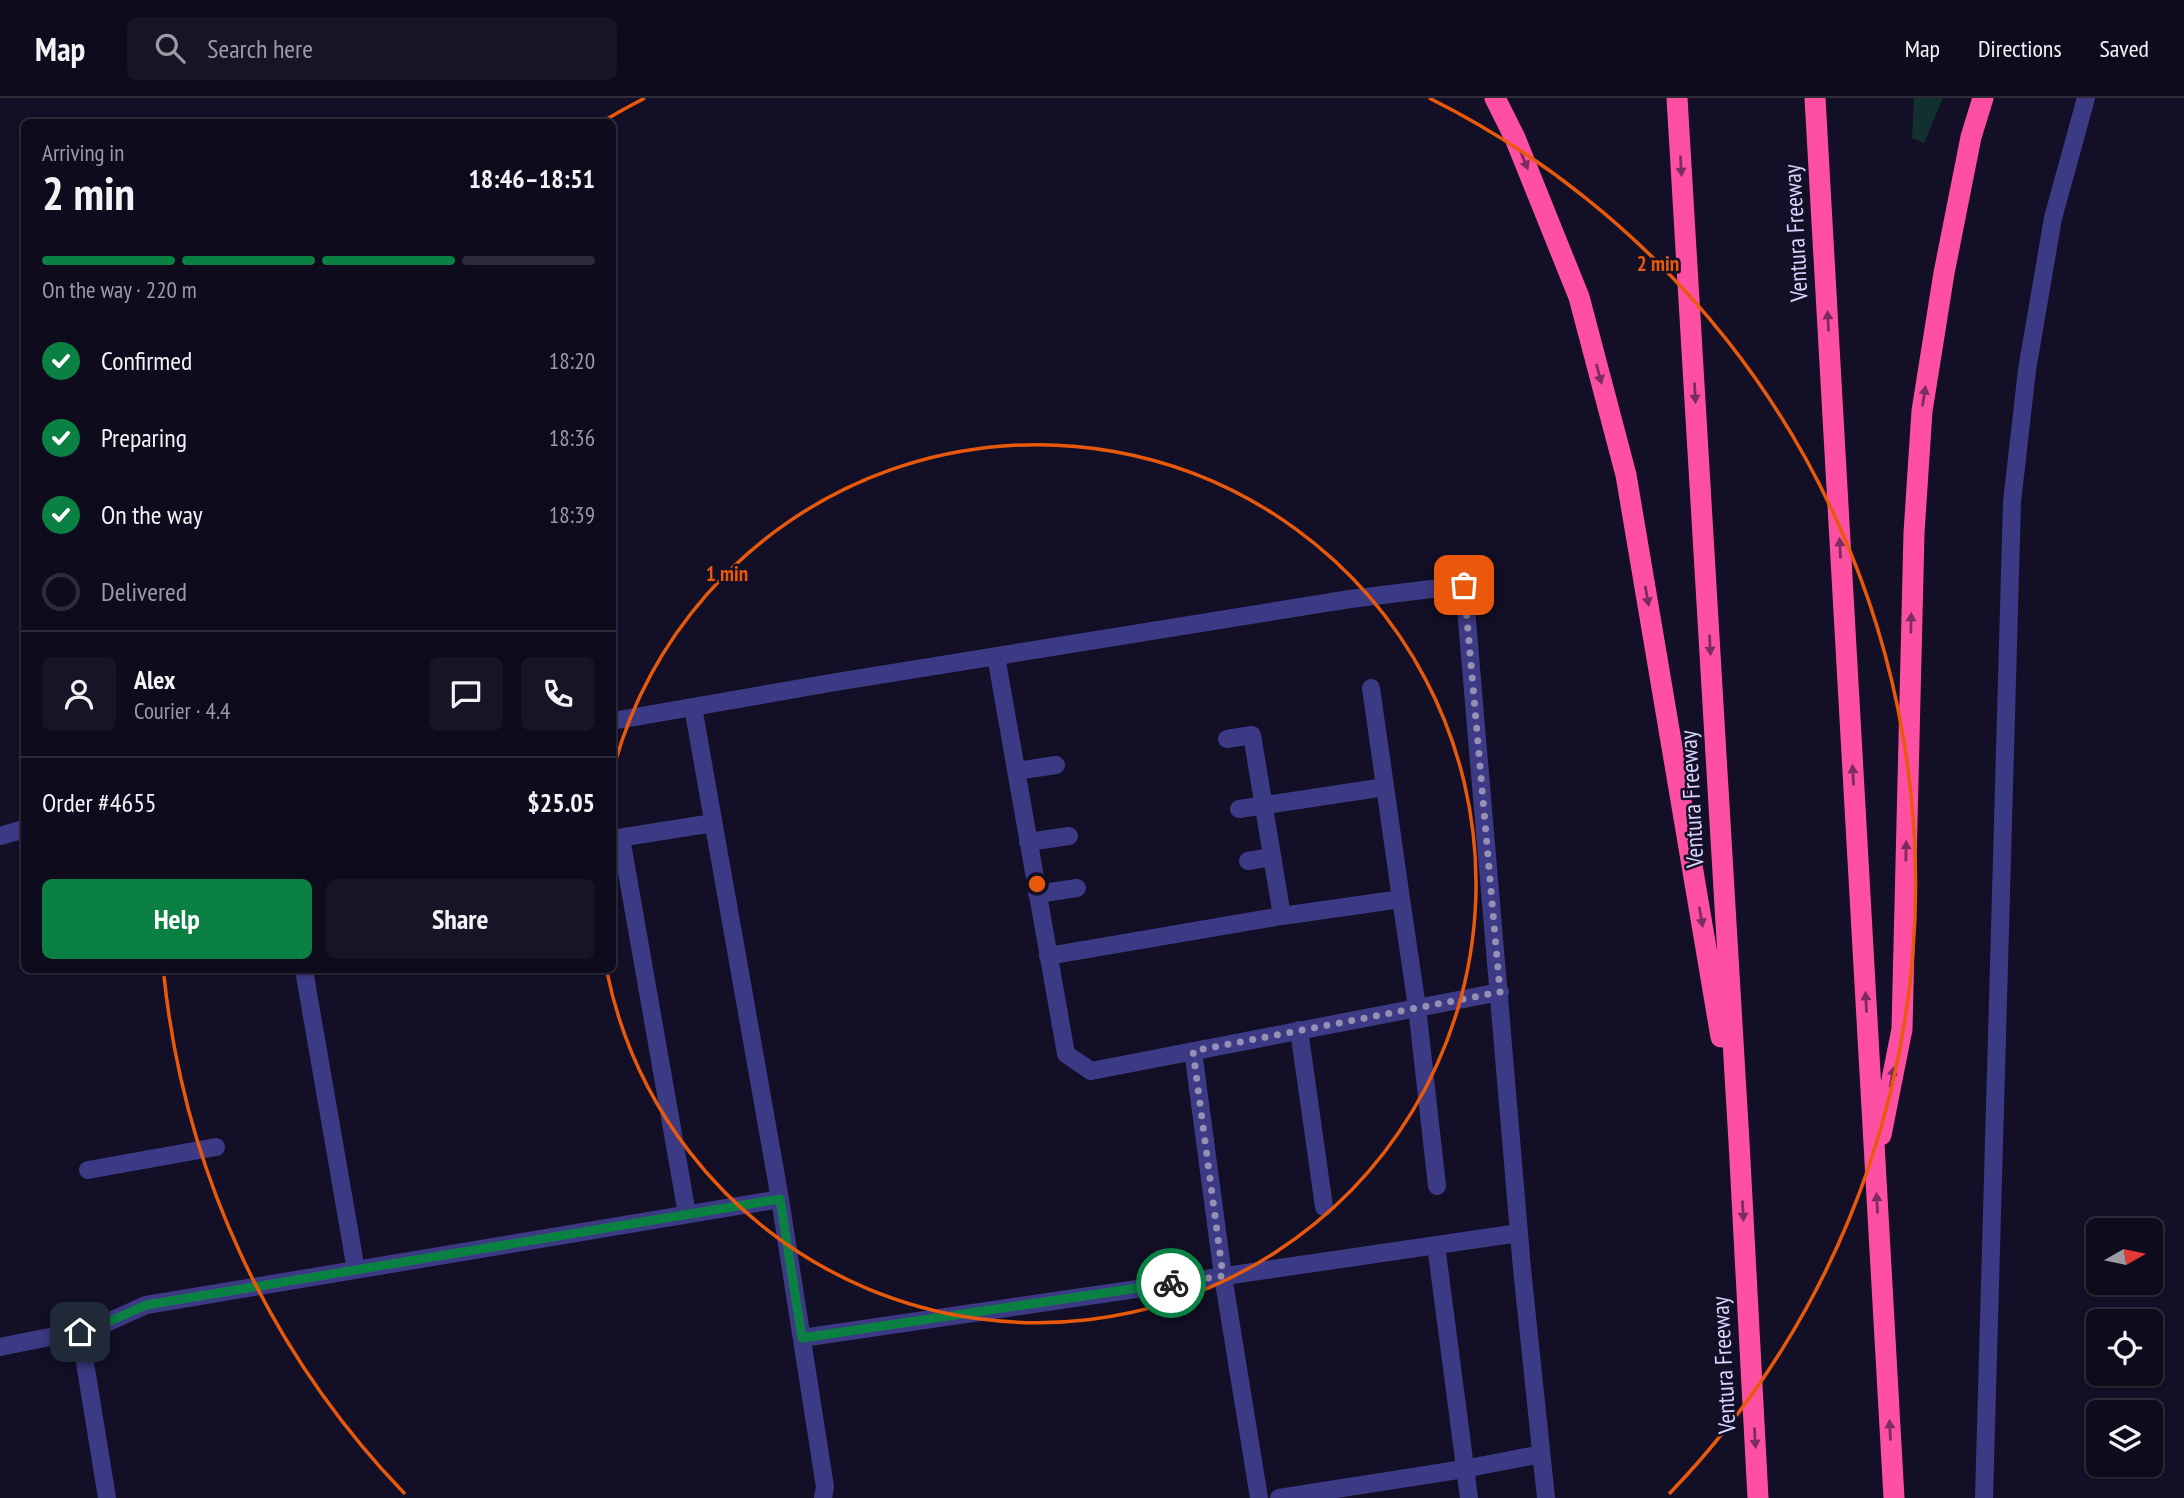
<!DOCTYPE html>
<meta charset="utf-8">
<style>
body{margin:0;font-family:"PT Sans Narrow",sans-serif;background:#171425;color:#f1f3f6;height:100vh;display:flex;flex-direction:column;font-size:26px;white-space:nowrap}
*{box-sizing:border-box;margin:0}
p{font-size:23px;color:#9b9ba3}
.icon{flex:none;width:38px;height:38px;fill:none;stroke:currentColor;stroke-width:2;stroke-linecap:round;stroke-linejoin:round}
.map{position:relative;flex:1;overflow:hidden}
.side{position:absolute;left:21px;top:21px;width:595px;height:854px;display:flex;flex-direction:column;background:#0e0b1c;border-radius:10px;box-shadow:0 2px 5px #0004,0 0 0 2px #2e2b3b}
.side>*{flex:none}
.needle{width:46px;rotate:81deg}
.buttons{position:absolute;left:2086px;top:1120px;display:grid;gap:14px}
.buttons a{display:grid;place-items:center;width:77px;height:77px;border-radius:10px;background:#0e0b1c;box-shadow:0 2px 5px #0004,0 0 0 2px #2e2b3b;font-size:35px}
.pin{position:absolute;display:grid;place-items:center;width:60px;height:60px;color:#fff;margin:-30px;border-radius:14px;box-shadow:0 4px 10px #0006}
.courier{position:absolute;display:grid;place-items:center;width:70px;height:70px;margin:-35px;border:5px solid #0b8043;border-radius:50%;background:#fff;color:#222;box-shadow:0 2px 9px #0007}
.headline em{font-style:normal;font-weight:800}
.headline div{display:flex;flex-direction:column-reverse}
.headline{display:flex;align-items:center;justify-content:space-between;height:119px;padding:0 21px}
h1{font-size:46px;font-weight:800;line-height:52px}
.bar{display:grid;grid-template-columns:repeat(4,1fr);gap:10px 7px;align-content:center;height:84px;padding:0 21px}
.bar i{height:9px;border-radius:5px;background:#2e2b3b}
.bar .selected{background:#0b8043}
.bar p{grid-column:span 4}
.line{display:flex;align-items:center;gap:18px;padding:0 21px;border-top:2px solid #2e2b3b}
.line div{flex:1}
.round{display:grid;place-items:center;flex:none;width:74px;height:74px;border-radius:10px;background:#171425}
ol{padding:0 21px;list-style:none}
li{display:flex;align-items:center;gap:21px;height:77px}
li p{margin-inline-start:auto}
li .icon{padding:7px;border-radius:50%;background:#0b8043;color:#fff;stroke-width:4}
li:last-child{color:#9b9ba3}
li i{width:38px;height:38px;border:4px solid #2e2b3b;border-radius:50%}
.cta{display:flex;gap:14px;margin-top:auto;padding:14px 21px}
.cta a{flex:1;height:80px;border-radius:10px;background:#0b8043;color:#fff;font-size:28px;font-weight:800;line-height:80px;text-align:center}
.cta a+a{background:#171425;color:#f1f3f6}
header{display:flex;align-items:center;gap:42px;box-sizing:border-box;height:98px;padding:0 35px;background:#0e0b1c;border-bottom:2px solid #2e2b3b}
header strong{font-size:33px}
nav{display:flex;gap:38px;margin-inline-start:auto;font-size:24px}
.search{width:490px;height:63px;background:#171425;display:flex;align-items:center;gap:18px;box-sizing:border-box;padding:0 24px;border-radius:10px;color:#9b9ba3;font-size:26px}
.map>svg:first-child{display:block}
.green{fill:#12302f}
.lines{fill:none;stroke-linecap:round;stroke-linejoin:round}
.lane{stroke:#3d3a85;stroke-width:18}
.highway{stroke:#ff4fa3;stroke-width:21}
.oneway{fill:#7d2c5e}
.done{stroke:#948fb3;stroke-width:7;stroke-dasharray:0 12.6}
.route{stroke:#0b8043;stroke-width:9}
.ring{fill:none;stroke:#e8590c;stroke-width:3.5}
.labels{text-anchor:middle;stroke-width:5;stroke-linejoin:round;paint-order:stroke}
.street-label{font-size:24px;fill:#d9d4ff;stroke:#130f26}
.centre{fill:#e8590c;stroke:#130f26;stroke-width:3.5}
.ring-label{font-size:21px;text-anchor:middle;font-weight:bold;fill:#e8590c;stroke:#130f26;stroke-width:5;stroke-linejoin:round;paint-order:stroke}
</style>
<header>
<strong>Map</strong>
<div class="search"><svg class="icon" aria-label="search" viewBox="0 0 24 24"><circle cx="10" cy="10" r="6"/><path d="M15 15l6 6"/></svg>Search here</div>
<nav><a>Map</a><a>Directions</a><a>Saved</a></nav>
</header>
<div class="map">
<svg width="2184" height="1400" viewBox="0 0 2184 1400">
<rect width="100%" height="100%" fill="#130f26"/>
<path class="green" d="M1914,0H1943L1924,45L1912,40Z"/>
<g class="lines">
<path class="lane" d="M996,558L1066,956L1091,973L1500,894
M1371,590L1401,801
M693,609L780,1101L825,1389L823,1400
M612,623L836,584L1350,501L1464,487L1522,1171L1546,1400
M1016,673L1056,667
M1239,711L1385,689
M0,738L24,731
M621,740L687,1116
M612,741L713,725
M1028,744L1069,738
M1248,763L1272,759
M1037,796L1077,790
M1282,818L1401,801L1417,909L1437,1088
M1048,858L1282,818L1252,637L1227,641
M304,872L356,1172
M1299,932L1324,1109
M1193,953L1223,1178L1259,1400
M88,1072L216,1049
M1436,1147L1469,1400
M80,1234L107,1400
M802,1240L1519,1135
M0,1249L95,1230L146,1207L780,1101
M1279,1400L1464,1371L1541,1356
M1984,1400L2012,404L2027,272L2053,120L2086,0"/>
<path class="highway" d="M1495,0L1515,40L1579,199L1626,377L1721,939
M1677,0L1739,1044L1758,1400
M1815,0L1894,1400
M1881,1037L1902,931L1914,435L1922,313L1944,175L1971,39L1983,0"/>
</g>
<defs><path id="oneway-solid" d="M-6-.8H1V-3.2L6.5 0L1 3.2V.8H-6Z" transform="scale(1.75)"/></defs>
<g class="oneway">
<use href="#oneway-solid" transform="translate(1524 62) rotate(68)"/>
<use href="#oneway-solid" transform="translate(1681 68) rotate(87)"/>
<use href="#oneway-solid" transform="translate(1828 223) rotate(-93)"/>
<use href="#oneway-solid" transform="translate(1599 276) rotate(75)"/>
<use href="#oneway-solid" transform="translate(1695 295) rotate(87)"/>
<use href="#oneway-solid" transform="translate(1924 298) rotate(-81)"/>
<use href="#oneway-solid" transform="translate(1840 450) rotate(-93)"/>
<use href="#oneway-solid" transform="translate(1647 498) rotate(80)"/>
<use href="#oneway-solid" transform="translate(1911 525) rotate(-89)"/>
<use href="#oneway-solid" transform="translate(1710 547) rotate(87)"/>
<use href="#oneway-solid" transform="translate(1853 677) rotate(-93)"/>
<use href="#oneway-solid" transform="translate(1906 753) rotate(-89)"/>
<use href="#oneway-solid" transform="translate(1701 819) rotate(80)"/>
<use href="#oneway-solid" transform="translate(1866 904) rotate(-93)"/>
<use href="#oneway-solid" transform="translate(1892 979) rotate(-79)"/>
<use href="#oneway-solid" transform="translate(1877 1105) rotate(-93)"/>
<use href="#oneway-solid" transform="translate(1743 1113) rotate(87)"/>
<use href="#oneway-solid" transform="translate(1890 1332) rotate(-93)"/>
<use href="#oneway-solid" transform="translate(1755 1340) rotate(87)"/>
</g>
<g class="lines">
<path class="done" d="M1171,1185L1223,1178L1193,953L1500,894L1464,487"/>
<path class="route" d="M80,1234L95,1230L146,1207L780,1101L802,1240L1171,1185"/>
</g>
<g class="ring">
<path d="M613 672A439 439 0 1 1 607 874"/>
<path d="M405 1396A878 878 0 0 1 164 878M605 22A878 878 0 0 1 645 0M1429 0A878 878 0 0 1 1669 1396"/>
</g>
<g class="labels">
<g class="street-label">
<text transform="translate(1796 135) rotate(-93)" y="8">Ventura Freeway</text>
<text transform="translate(1692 701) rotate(-93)" y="8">Ventura Freeway</text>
<text transform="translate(1724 1267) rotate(-93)" y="8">Ventura Freeway</text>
</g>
</g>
<circle cx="1037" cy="786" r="10" class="centre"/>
<g class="ring-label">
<text x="1658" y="173">2 min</text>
<text x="727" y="483">1 min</text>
</g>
</svg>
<div class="buttons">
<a><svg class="needle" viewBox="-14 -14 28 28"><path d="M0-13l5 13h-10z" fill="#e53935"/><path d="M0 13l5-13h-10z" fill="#9b9ba3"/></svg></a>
<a><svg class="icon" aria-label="locate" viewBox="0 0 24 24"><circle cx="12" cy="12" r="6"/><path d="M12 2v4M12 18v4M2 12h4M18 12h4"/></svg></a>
<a><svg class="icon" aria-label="layers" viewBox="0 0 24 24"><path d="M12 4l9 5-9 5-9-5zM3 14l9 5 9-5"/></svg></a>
</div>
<div class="pin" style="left:1464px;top:487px;background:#ea580c"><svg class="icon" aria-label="bag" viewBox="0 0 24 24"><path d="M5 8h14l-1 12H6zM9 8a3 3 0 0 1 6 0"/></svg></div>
<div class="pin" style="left:80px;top:1234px;background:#1f2937"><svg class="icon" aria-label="home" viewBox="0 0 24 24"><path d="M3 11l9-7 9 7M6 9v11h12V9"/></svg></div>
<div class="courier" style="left:1171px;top:1185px"><svg class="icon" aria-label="bike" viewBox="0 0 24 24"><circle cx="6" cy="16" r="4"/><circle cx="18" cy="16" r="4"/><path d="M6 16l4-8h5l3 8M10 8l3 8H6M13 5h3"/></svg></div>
<section class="side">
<div class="headline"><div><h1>2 min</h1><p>Arriving in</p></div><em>18:46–18:51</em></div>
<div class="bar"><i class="selected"></i><i class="selected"></i><i class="selected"></i><i></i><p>On the way · 220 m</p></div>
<ol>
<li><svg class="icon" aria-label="check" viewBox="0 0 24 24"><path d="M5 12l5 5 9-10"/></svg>Confirmed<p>18:20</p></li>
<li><svg class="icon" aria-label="check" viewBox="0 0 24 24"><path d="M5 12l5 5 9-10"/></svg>Preparing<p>18:36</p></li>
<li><svg class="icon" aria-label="check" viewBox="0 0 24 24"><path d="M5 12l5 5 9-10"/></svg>On the way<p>18:39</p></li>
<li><i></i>Delivered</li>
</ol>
<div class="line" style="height:126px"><a class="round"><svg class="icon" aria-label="person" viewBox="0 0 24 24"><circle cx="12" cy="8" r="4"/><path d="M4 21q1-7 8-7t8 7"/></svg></a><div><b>Alex</b><p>Courier · 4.4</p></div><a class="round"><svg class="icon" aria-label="chat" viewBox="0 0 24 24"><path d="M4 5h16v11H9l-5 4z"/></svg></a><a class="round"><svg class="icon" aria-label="phone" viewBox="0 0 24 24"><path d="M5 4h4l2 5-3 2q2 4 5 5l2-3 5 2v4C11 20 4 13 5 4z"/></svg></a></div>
<div class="line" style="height:91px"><div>Order #4655</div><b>$25.05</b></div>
<div class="cta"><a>Help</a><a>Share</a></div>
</section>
</div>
